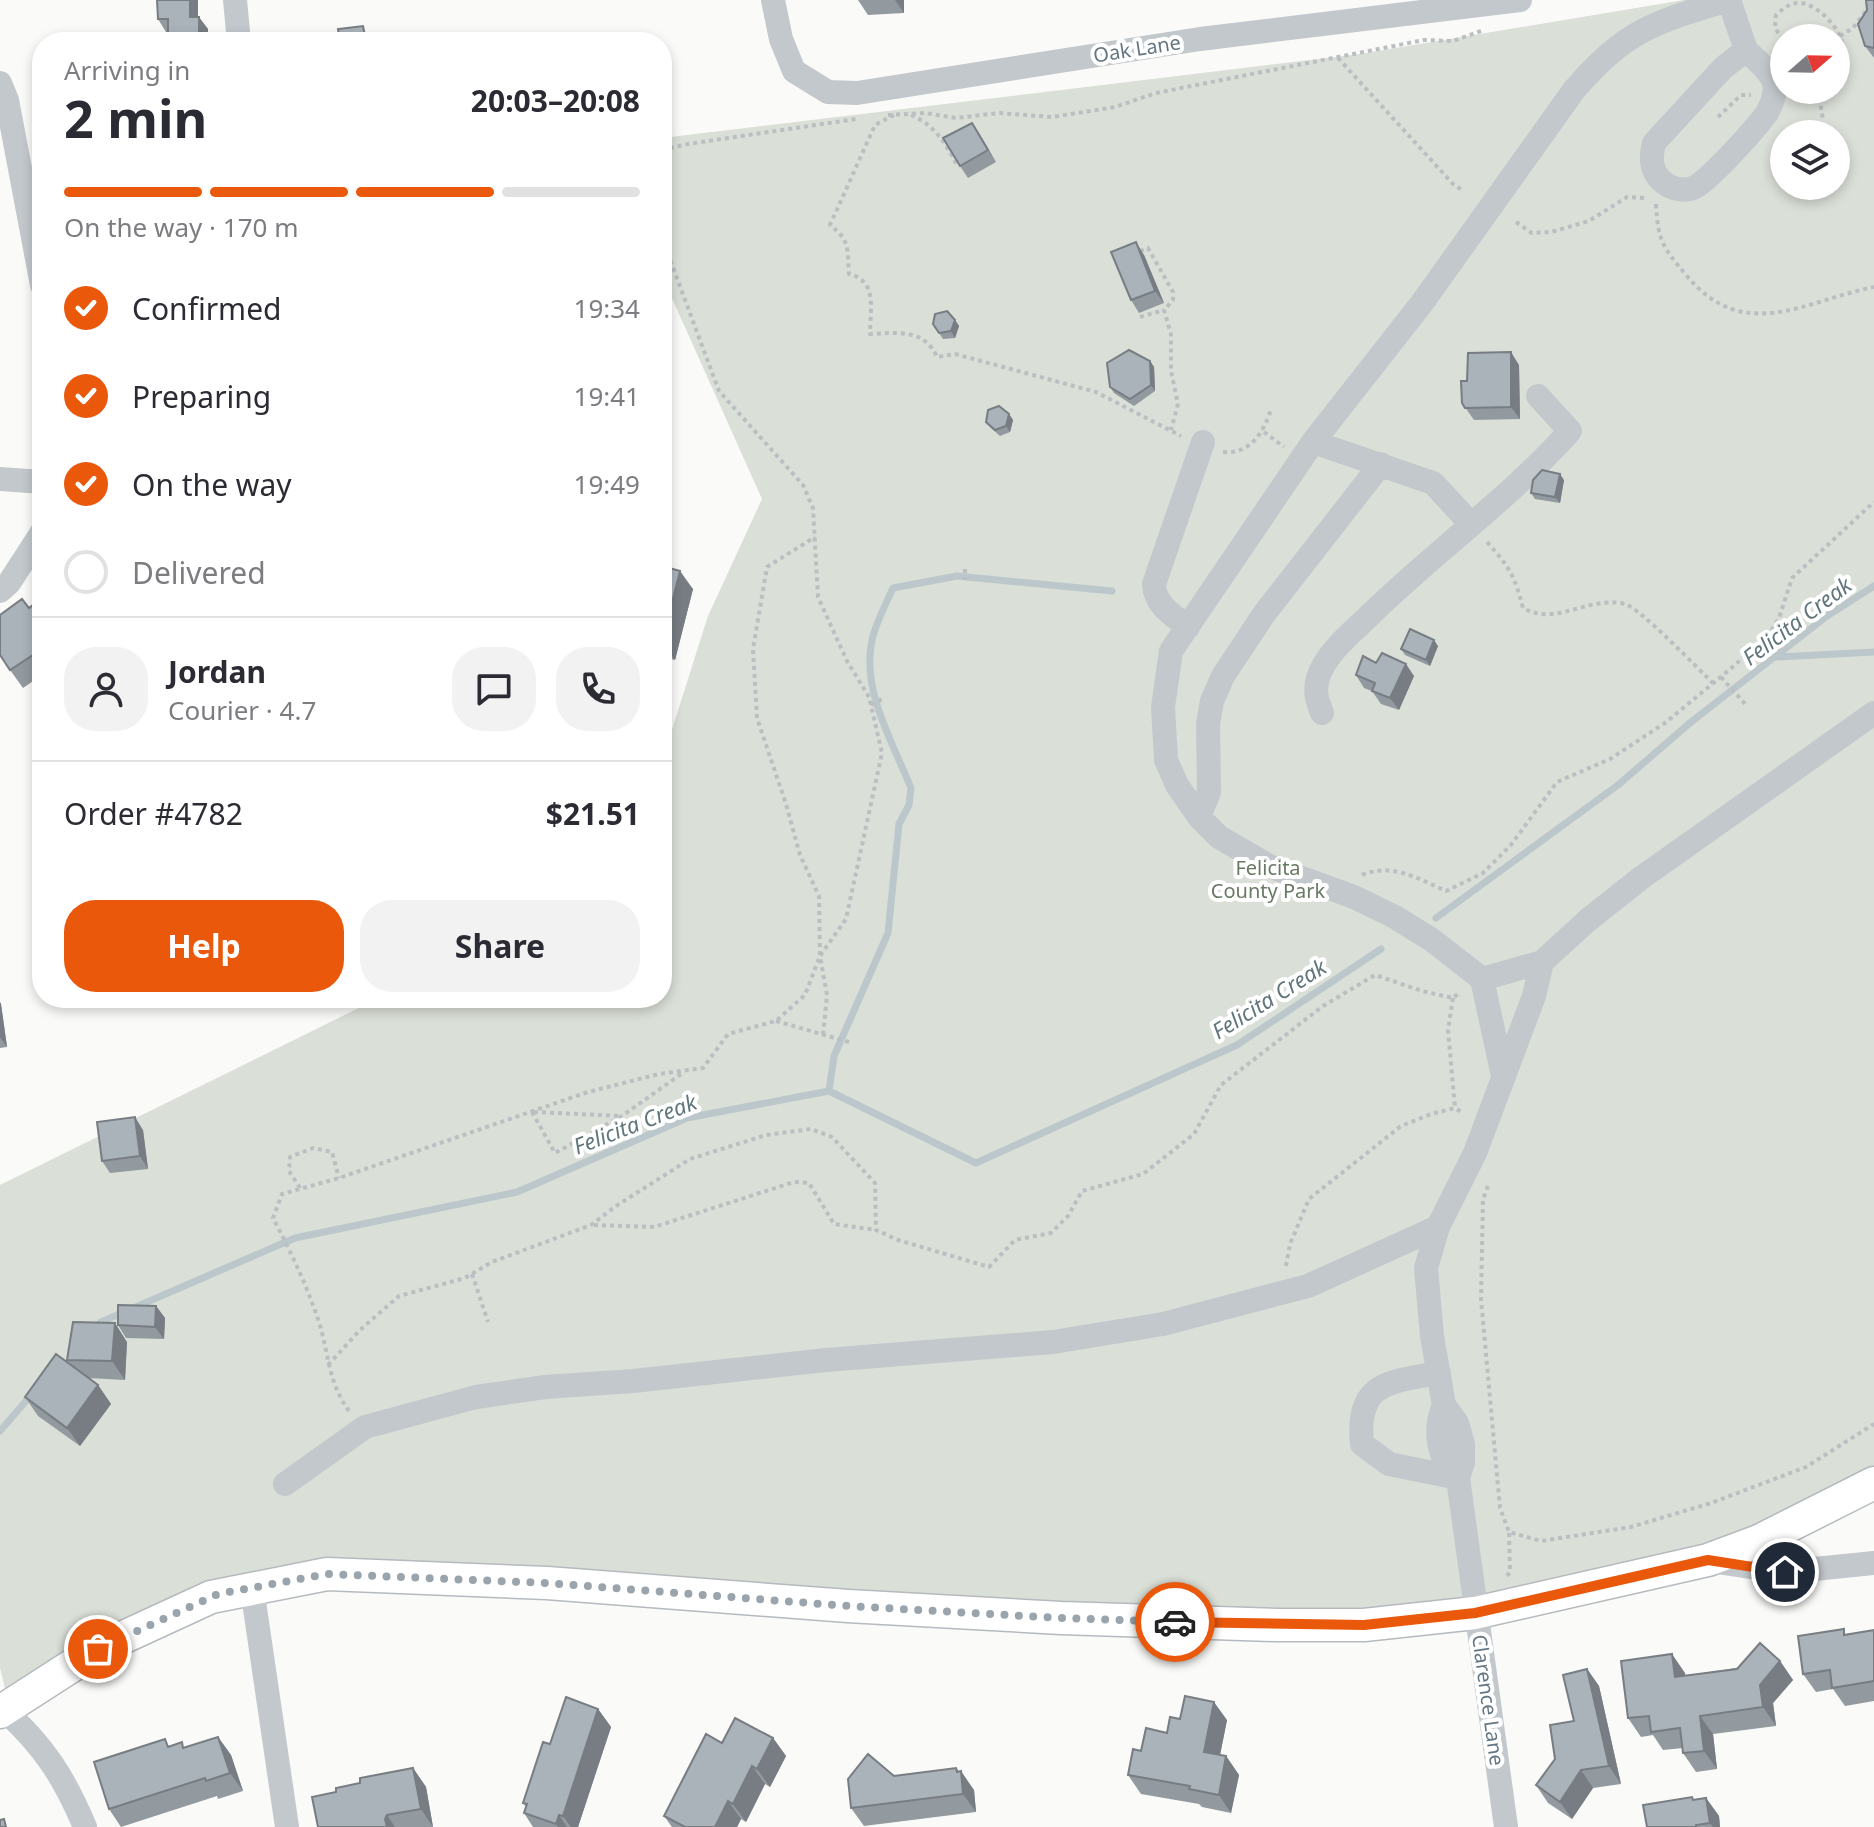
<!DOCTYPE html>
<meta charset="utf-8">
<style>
body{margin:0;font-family:"Noto Sans",sans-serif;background:#f2f2f3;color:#2b2b33;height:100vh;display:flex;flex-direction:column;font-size:30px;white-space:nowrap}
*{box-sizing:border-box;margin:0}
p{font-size:26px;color:#7c7c81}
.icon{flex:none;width:44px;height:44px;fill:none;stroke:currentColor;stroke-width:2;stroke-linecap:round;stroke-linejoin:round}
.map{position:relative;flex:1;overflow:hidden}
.drawer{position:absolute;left:32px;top:32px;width:640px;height:976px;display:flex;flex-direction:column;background:#fff;border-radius:32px;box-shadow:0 4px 12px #0003}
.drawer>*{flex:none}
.needle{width:52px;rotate:70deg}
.tools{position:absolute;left:1770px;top:24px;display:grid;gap:16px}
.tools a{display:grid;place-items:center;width:80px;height:80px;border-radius:50%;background:#fff;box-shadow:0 4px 12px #0003;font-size:40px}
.pin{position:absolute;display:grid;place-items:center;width:68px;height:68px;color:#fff;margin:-34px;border:4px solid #fff;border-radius:50%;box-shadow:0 2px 8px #0007}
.courier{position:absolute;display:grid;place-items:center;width:80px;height:80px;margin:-40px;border:6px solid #ea580c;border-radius:50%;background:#fff;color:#222;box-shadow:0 2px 10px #0007}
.headline em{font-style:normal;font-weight:700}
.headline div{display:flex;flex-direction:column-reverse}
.headline{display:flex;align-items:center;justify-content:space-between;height:136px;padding:0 32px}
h1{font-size:52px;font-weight:700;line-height:60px}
.bar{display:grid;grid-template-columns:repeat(4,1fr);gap:12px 8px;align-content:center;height:96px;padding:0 32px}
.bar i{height:10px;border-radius:6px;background:#e1e1e2}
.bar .on{background:#ea580c}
.bar p{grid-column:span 4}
.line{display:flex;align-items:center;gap:20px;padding:0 32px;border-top:2px solid #e1e1e2}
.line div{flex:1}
.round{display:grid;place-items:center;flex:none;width:84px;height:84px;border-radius:32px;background:#f2f2f3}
ol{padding:0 32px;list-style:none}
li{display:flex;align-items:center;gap:24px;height:88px}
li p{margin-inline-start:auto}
li .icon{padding:8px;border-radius:50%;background:#ea580c;color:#fff;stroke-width:4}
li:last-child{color:#7c7c81}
li i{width:44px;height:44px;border:4px solid #e1e1e2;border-radius:50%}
.button{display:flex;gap:16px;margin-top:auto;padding:16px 32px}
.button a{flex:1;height:92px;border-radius:32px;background:#ea580c;color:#fff;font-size:32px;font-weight:700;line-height:92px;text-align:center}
.button a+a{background:#f2f2f3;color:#2b2b33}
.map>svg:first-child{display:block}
.green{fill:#dadfd7;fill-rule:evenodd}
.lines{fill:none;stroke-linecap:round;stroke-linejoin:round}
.stream{stroke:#bbc7cb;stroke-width:7}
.major-casing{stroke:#b5babe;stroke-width:35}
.path{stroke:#bbbfc2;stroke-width:4;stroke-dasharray:4 4;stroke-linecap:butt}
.minor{stroke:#c3c8cc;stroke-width:24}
.major{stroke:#fff;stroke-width:32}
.wall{fill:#929a9f}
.shaded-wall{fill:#777d82}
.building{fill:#aab3b9;stroke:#777d82;stroke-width:2}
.done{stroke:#99a4ac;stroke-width:8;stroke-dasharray:0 14.4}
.route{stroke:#ea580c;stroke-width:10}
.labels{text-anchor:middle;stroke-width:8;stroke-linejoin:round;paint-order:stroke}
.street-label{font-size:20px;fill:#657683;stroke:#fff}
.park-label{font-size:20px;fill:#687a64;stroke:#fff}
.water-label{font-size:22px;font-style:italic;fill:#60757c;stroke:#fff}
</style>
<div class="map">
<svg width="1874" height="1827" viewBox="0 0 1874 1827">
<rect width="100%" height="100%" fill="#fafaf8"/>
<path class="green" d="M1684,0H1874V1483L1757,1542L1365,1625L327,1574L218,1594L9,1705L0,1668V1185L379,998H662V761L708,616L762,499L662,276V138L1360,54ZM1784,38H1836V90H1784ZM1784,134H1836V186H1784Z"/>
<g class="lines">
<path class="stream" d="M1776,657L1874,652
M1436,918L1618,785L1691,722L1827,616L1874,586
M829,1091L834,1056L888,933L899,824L909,805L911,788C893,743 861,690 872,640C876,622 886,604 893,588L957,576L1112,591
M96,1327L101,1322L295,1238L517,1192L687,1118L829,1091L976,1163L1237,1045L1381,949
M0,1431L32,1394"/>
<defs>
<path id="major" d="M0,1712L98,1649L211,1597L327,1574L547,1583L848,1606L1061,1618L1276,1625H1364L1475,1613L1708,1560L1759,1541L1874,1483"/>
</defs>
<use href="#major" class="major-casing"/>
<path class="path" d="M1840,36L1853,28L1871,4L1870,0
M1784,39C1775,31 1774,26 1776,15C1783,9 1789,3 1799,3C1818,3 1844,32 1843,49L1836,55
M1338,58L1453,184L1462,190
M1818,90L1823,120
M888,115L925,113L956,118L999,113L1052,117L1115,107L1156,93L1424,40L1453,41L1481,31
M894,115L875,125L830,225C851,241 847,249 849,274C878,281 870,309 870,334C897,333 924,328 937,357L955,354L1096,392L1181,436
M911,115C935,125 945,143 957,165
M1718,117L1741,95H1751
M662,150L688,144L856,119
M1656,204C1658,242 1663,247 1686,275C1744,345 1804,301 1874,287
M1516,222L1532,233L1551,232L1589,221L1627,197L1646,198
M662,238L719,391L803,485L813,508L818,597L847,661L869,697L882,753L846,919L820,956L827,995L823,1035
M1140,251L1148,248L1173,292V300L1164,310L1171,334V371L1178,404L1171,430
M1140,317L1164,310
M1264,432L1284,447
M1223,452C1250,455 1264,432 1271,409
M1487,542C1510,568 1514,574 1523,608C1556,627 1589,595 1625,604C1640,608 1698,669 1713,683
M965,569V580
M1721,677L1745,704
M871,705L884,698
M1362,875C1391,862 1419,879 1446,891L1483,873L1511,845L1557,782L1610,759L1665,723L1735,665L1771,631L1779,618L1792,578L1874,502
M1453,998L1448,1030L1455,1108
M776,1021L849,1042
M532,1112L555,1153L622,1116L684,1072
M534,1112L621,1116
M1488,1186L1483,1199L1481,1299L1500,1508L1509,1532L1541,1541L1631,1527L1711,1503L1806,1467L1874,1424
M300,1188L289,1171L290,1157L313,1148L332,1152L339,1178
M594,1225L654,1227L794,1182L809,1183L834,1224L876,1230
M1286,1266L1290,1244L1309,1199L1401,1126L1431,1114L1455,1108L1463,1113
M472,1274L488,1322
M328,1365L360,1330L399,1296L465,1278L492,1262L591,1225L616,1206L690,1159L766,1135L811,1129L832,1137L875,1183L876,1230L898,1240L989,1267L1015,1240L1051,1233L1068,1216L1082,1191L1143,1174L1194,1134L1221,1085L1323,1006L1375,975L1422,991L1453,998L1459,993
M349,1411C328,1382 329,1355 319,1322C307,1286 291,1252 273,1218L282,1194L339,1178L588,1092L659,1074L703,1068L728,1034L776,1021L805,995L820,956L819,896L800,855L786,804L757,718L753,649L767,567L815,537
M1507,1576L1510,1572L1509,1532"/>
<path class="minor" d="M235,0L239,42
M773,0L781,39L794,71L828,92L857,93L1200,39L1520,0
M1746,50C1755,59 1770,70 1774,83C1776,93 1772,104 1767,113C1756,128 1709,181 1693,188C1681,192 1667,188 1659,178C1650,167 1651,156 1654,143L1723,68Z
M0,83L7,100L42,285
M1313,442L1433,483L1471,524
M0,479L42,482
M0,591L9,583L42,532
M1188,627C1172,615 1155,605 1154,584L1203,442
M1322,713C1317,700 1314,692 1318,678C1326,652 1353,632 1372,613C1437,550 1510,498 1570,431L1538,396
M1199,817L1209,792L1208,724L1212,701L1223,676L1264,614L1381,464
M1482,979L1542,962L1588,920L1641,878L1874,713
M1503,1076L1482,979L1432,940L1395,917L1354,897L1269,866L1219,837L1199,817L1177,785L1166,760L1163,707L1171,651L1313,442L1422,303L1574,90C1626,30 1654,22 1729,0L1746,50
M1438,1227L1426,1268L1432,1336L1444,1405L1457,1423L1463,1444V1463L1458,1478L1506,1827
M1439,1373C1388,1382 1356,1382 1362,1444L1389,1464L1458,1478
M1444,1405C1433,1430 1438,1459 1458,1478
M285,1484L365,1427L476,1397L545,1387L633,1381L826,1360L1053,1342L1163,1324L1308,1286L1438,1227L1475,1153L1534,996L1542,962
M1710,1561L1785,1572L1874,1563
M252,1588L287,1827
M3,1709C44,1746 64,1777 85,1827"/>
<use href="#major" class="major"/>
</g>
<path class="wall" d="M858,0H904V13L868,15Z
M1874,0V58L1865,46Z
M198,17L208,29V42H168V32H166L158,19Z
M972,123L996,162L968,178L960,166Z
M1144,255L1164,303L1139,313L1131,300Z
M955,320L959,326L955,338L943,339L933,324Z
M1150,361L1154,367L1155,391L1134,406L1114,393L1110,387Z
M1519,365L1520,419L1474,420L1462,403L1467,381Z
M1009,414L1013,420L1010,432L1000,436L991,428L986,422Z
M1564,480L1560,503L1535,499L1531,493Z
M662,557L670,568L693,589L675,660L662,657Z
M42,598V675L23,688L0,656L29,608Z
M1438,646L1430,666L1405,655L1401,649Z
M1376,663L1414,676L1399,710L1381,704L1372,691L1364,688L1356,675Z
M0,1002L1,1004L7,1047L0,1048Z
M143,1130L148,1169L110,1173L102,1161Z
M156,1306L165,1318L164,1339L126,1338L118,1325Z
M127,1342L125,1380L88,1378L98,1385L111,1404L80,1446L38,1416L25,1397L72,1366L67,1360Z
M1874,1630V1701L1845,1706L1833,1689L1816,1692L1803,1674L1847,1634Z
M1780,1661L1793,1680L1773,1703L1776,1726L1713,1734L1717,1769L1696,1772L1683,1753V1748L1663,1750L1653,1735L1641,1737L1628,1718L1685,1673V1676Z
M1587,1669L1599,1686L1621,1784L1593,1788L1572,1819L1548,1803L1536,1785L1555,1759L1574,1721Z
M598,1709L611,1727L578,1827H533L524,1813L526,1807L523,1803L550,1744Z
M1180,1719L1227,1720L1220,1755L1226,1756L1239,1775L1231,1813L1202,1807L1199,1804L1141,1794L1128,1775L1141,1751L1167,1733Z
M218,1737L231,1755L243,1791L218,1799L217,1796L121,1827L109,1809L170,1746L185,1747Z
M773,1738L786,1756L770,1787L765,1784L746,1822L741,1819L737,1827H672L664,1816L722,1743Z
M413,1768L426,1787L433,1827H318L336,1792L360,1783Z
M956,1768L974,1790L976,1812L864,1826L851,1808L894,1776Z
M1706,1798L1719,1816L1720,1827H1647L1694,1800Z"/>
<path class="shaded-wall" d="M190,0H198V29L190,17Z
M895,0H904V13Z
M199,17L208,29V42H199Z
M972,123L980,135L996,162L988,150Z
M1136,242L1144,255L1164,303L1155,291Z
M955,320L959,326L955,338L951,331Z
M1511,352L1519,365L1520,419L1511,407Z
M1150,361L1154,367L1155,391L1151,385Z
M1009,414L1013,420L1010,432L1006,426Z
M1560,474L1564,480L1560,503L1555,497Z
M662,557L670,569L662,575Z
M680,571L693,589L675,660L662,642Z
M1434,640L1438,646L1430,666L1426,660Z
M1406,664L1414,676L1399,710L1390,698Z
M0,1002L1,1004L7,1047L0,1037Z
M135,1117L143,1130L148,1169L140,1156Z
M156,1306L165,1318L164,1339L155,1327Z
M115,1323L127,1342L125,1380L112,1361Z
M98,1385L111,1404L80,1446L67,1428Z
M1672,1654L1685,1673L1688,1696L1675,1677Z
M1780,1661L1793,1680L1773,1703L1776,1726L1763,1707L1760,1685Z
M1587,1669L1599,1686L1621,1784L1609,1766Z
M1214,1702L1227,1720L1217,1770L1204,1752Z
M598,1709L611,1727L578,1827H571L563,1816Z
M1700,1716L1713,1734L1717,1769L1704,1751Z
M218,1737L231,1755L243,1791L230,1773Z
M773,1738L786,1756L770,1787L757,1769Z
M1226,1756L1239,1775L1231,1813L1219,1795Z
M752,1766L765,1784L746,1822L733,1804Z
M413,1768L426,1787L433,1827L421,1809Z
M956,1768L961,1774V1771L974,1790L976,1812L963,1794Z
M1581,1770L1593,1788L1572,1819L1560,1802Z
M1706,1798L1719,1816L1720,1827H1713L1710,1823Z
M728,1801L741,1819L737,1827H715Z
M387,1815L395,1827H387L385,1819Z
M559,1815L567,1827H558L556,1824Z"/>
<path class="building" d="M157,0H190V17H199V42H168V19H158Z
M1866,0H1874V48L1865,46L1858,24L1867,10Z
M363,26L365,36L390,33L391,42H297V41L339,36L338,29Z
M972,123L988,150L960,166L943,138Z
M1136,242L1155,291L1131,300L1111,252Z
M947,311L955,320L951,331L939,333L933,324L935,314Z
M1129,350L1150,361L1151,385L1130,399L1110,387L1107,363Z
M1511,352V407L1465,408L1462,403L1461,381H1467L1468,353Z
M999,406L1009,414L1006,426L995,430L986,422L988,410Z
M1542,470L1560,474L1555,497L1531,493L1533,480Z
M662,566L680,571L662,642Z
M42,598V649L10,670L0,655V615L22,599L29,608Z
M1410,629L1434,640L1426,660L1401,649Z
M1382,653L1406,664L1390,698L1372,691L1375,683L1356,675L1363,656L1376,663Z
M135,1117L140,1156L102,1161L97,1122Z
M118,1305L156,1306L155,1327L118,1325Z
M73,1322L115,1323L112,1361L67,1360Z
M56,1354L98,1385L67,1428L25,1397Z
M1844,1629V1635L1874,1630V1681L1832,1688L1830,1670L1803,1674L1798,1636Z
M1760,1643L1780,1661L1760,1685L1763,1707L1700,1716L1704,1751L1683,1753L1680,1728L1651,1732L1649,1716L1628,1718L1621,1661L1672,1654L1675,1677L1737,1669Z
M1587,1669L1609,1766L1581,1770L1560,1802L1536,1785L1555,1759L1550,1725L1574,1721L1563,1675Z
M1185,1696L1214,1702L1204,1752L1226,1756L1219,1795L1189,1789L1190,1786L1128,1775L1133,1749L1141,1751L1146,1728L1167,1733L1170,1717L1180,1719Z
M566,1697L598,1709L563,1816L559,1815L556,1824L524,1813L527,1804L523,1803L543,1742L550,1744Z
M735,1718L773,1738L757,1769L752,1766L733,1804L728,1801L715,1827H685L664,1816L706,1734L722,1743Z
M218,1737L230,1773L206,1781L205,1778L109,1809L94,1762L165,1739L168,1747L182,1742L183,1748Z
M868,1754L894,1776L956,1768L957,1772L961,1771L963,1794L851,1808L848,1779Z
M413,1768L421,1809L387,1815L385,1819L387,1827H318L312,1797L336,1792V1788L360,1783V1778Z
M1692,1797L1693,1800L1706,1798L1710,1823L1696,1825V1827H1647L1643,1805Z
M4,1819L6,1827H0V1820Z"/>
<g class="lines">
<path class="done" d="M98,1649L218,1594L327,1574L547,1583L848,1606L1061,1618L1175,1622"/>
<path class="route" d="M1175,1622L1364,1625L1475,1613L1708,1560L1785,1572"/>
</g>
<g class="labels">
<g class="street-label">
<text transform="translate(1137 49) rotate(-9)" y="7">Oak Lane</text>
<text transform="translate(1488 1700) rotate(82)" y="7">Clarence Lane</text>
</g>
<g class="park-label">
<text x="1268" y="875">Felicita<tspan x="1268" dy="23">County Park</tspan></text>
</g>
<g class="water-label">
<text transform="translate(1797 621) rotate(-37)" y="8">Felicita Creak</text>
<text transform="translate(1269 999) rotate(-32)" y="8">Felicita Creak</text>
<text transform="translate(635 1124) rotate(-21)" y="8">Felicita Creak</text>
</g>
</g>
</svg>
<div class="tools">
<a><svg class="needle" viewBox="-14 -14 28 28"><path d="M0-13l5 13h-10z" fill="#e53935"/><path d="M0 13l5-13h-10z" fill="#7c7c81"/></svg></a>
<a><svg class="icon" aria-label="layers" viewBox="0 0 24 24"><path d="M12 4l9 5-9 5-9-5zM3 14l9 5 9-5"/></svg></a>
</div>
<div class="pin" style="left:98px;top:1649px;background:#ea580c"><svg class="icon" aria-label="bag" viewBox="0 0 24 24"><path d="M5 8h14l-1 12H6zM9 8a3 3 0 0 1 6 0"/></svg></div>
<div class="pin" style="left:1785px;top:1572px;background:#1f2937"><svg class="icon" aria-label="home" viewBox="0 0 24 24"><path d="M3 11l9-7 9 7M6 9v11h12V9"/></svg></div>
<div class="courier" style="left:1175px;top:1622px"><svg class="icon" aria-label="car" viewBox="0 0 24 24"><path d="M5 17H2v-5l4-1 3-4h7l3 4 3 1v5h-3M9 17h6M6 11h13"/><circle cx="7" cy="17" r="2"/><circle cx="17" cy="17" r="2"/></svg></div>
<section class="drawer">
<div class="headline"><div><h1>2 min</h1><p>Arriving in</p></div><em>20:03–20:08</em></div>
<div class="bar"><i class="on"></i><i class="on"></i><i class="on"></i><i></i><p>On the way · 170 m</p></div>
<ol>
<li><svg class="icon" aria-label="check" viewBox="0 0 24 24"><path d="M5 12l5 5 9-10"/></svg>Confirmed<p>19:34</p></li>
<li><svg class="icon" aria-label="check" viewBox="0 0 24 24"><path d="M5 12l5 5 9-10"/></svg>Preparing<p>19:41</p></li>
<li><svg class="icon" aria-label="check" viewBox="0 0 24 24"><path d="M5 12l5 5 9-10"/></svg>On the way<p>19:49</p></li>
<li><i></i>Delivered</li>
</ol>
<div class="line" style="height:144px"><a class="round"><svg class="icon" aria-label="person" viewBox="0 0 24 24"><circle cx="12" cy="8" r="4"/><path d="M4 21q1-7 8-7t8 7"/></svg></a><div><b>Jordan</b><p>Courier · 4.7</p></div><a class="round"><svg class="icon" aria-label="chat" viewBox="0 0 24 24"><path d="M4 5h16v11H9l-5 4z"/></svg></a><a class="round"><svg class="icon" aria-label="phone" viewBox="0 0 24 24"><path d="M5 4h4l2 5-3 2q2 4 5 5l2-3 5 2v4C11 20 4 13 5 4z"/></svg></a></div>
<div class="line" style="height:104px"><div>Order #4782</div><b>$21.51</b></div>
<div class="button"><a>Help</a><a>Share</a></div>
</section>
</div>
